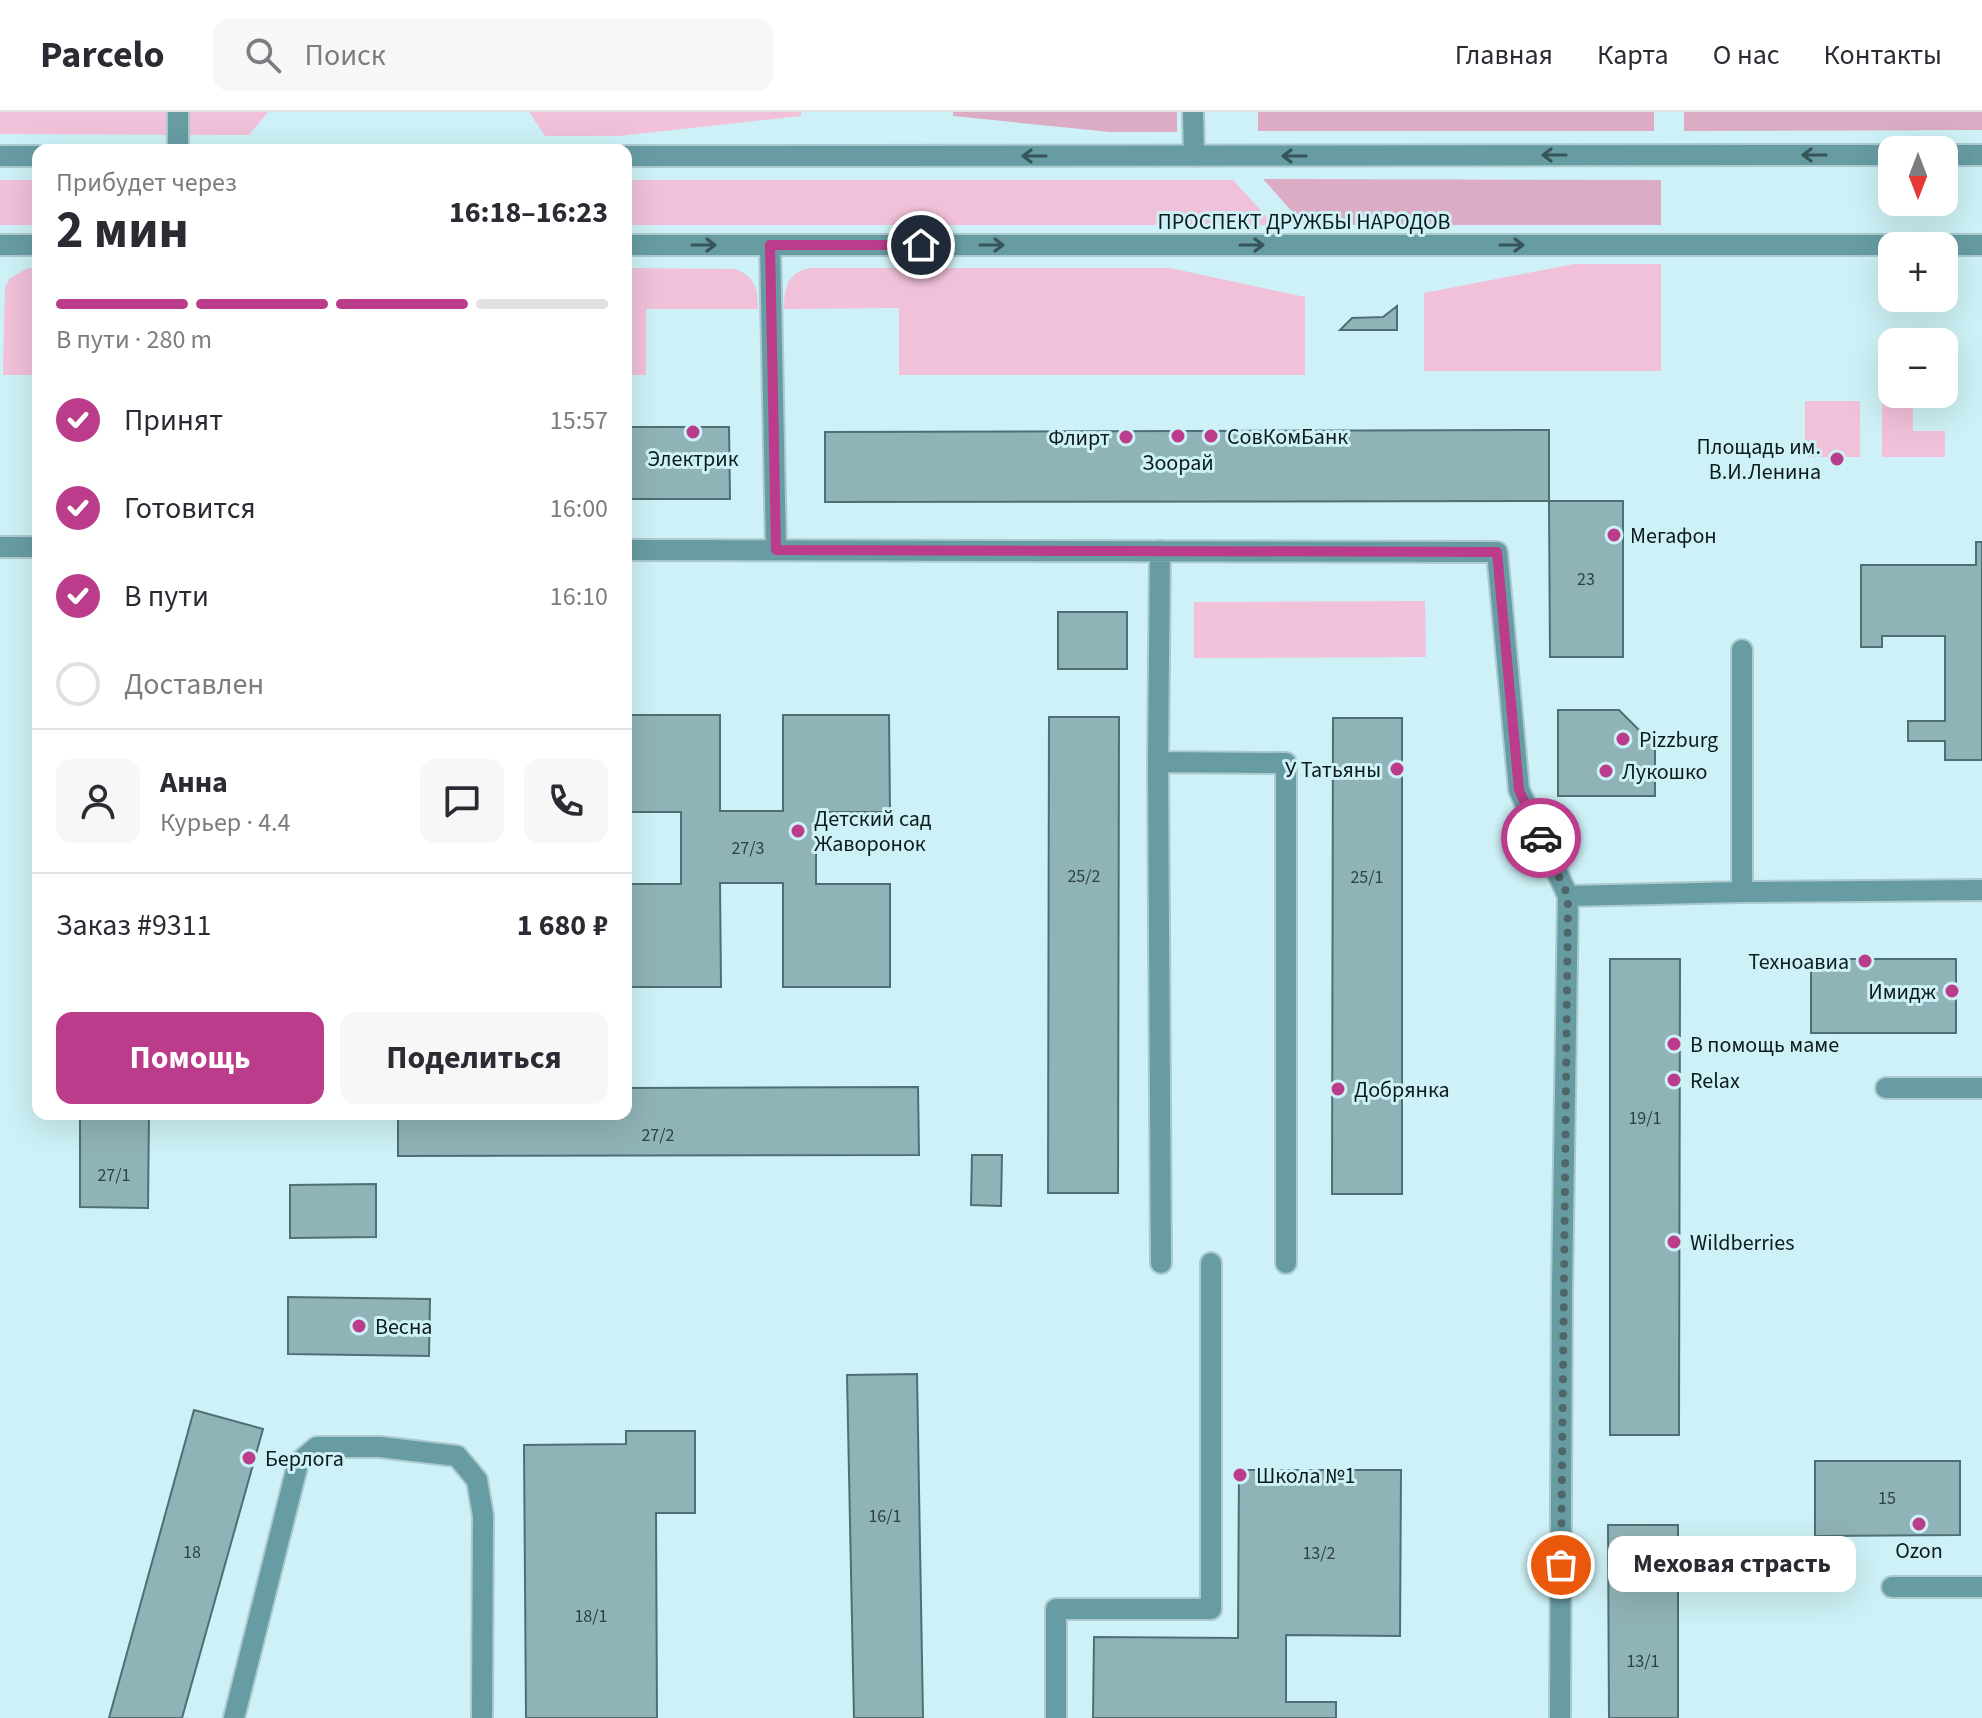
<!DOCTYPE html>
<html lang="ru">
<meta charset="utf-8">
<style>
body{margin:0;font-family:"Source Sans 3",sans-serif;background:#f7f7f7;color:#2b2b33;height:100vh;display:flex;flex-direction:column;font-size:30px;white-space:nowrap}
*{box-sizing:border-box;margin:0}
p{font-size:26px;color:#7c7c81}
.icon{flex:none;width:44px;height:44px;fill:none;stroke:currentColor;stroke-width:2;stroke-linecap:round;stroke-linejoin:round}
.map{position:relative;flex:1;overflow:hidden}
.panel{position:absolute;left:32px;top:32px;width:600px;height:976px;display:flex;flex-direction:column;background:#fff;border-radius:16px;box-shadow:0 8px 32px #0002}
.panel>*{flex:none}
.needle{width:52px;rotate:180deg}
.controls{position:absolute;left:1878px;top:24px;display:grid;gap:16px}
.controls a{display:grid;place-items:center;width:80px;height:80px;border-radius:16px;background:#fff;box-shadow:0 8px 32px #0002;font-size:40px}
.pin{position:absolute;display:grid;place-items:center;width:68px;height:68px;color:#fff;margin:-34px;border:4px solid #fff;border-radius:50%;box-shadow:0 2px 8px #0007}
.courier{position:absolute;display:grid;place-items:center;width:80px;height:80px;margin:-40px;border:6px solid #ba3c8a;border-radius:50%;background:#fff;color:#222;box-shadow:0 2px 10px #0007}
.bubble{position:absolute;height:56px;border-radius:16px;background:#fff;box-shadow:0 8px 32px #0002;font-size:26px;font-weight:700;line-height:56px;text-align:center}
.summary em{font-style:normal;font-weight:700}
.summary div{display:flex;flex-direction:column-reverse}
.summary{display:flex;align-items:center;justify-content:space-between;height:136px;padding:0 24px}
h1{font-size:52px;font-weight:700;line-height:60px}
.bar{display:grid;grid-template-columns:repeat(4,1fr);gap:12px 8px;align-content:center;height:96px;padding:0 24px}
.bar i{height:10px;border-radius:6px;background:#e1e1e2}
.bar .on{background:#ba3c8a}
.bar p{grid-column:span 4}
.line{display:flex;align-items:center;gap:20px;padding:0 24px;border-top:2px solid #e1e1e2}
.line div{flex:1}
.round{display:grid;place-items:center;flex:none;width:84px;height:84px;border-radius:16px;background:#f7f7f7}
ol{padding:0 24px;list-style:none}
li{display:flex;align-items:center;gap:24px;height:88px}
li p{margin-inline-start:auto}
li .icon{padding:8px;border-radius:50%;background:#ba3c8a;color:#fff;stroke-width:4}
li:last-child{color:#7c7c81}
li i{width:44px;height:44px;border:4px solid #e1e1e2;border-radius:50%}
.cta{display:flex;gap:16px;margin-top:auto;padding:16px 24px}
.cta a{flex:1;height:92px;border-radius:16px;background:#ba3c8a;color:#fff;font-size:32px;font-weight:700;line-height:92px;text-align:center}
.cta a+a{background:#f7f7f7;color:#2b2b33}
header{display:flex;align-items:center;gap:48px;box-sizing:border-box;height:112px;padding:0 40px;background:#fff;border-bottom:2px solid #e1e1e2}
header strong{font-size:38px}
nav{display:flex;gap:44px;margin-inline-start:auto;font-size:28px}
.search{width:560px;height:72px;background:#f7f7f7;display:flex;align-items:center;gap:20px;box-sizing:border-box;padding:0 28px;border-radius:16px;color:#7c7c81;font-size:30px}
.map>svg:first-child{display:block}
.green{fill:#f1c0d9}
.forest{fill:#dcabc4}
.building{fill:#90b3b8;stroke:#4e6f73;stroke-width:2}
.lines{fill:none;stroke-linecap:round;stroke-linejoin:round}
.minor-casing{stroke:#aacacf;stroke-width:24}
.minor{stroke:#679ca3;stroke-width:20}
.oneway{stroke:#355559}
.done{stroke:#506668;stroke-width:8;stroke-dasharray:0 14.4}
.route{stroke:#ba3c8a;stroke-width:10}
.poi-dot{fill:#ba3c8a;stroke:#cdf1f6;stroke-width:3}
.labels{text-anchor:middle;stroke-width:6;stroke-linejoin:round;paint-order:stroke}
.number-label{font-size:18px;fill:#2e4143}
.street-label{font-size:22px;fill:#0d1b1c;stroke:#cdf1f6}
.poi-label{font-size:22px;fill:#0d1b1c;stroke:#cdf1f6;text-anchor:start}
</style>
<header>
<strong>Parcelo</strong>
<div class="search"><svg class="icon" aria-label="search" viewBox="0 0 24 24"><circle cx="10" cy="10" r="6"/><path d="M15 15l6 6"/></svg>Поиск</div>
<nav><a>Главная</a><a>Карта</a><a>О нас</a><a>Контакты</a></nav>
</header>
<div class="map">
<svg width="1982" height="1606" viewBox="0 0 1982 1606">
<rect width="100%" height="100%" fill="#cdf1f6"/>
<path class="green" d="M0,0H268L249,23L0,22Z
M529,0H801V4L619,24H545Z
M0,68H38V113H0Z
M626,68H1233L1274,113H626Z
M1574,152H1661V259H1424V181Z
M28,156H38V263H3L5,175L10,166Z
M626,156L735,157C755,164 758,177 758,197H646V263H626Z
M813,156H1170L1305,185V263H899V196L784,197C784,175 788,158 813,156Z
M1805,289H1860V345H1805Z
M1913,289V319H1945V345H1882V290Z
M1425,489L1426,545L1194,546V490Z"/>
<path class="forest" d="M953,0H1177V20H1110L953,4Z
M1258,0H1654V19H1258Z
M1684,0H1982V18L1684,19Z
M1263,67L1661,68V113H1304Z"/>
<path class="building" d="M1397,194V218H1340L1352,206L1383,205Z
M626,315H729L730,387H626Z
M1549,318V389L825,390V320Z
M1549,389H1623V545H1550Z
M1976,430H1982V648H1945V629H1908V609H1945V524H1882V535H1861V453H1976Z
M1058,500H1127V557H1058Z
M1558,598H1619L1655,634V684H1558Z
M626,603H720V699H783V603H889L890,700H816V772H890V875H783V771H720L721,875H626V772H681V700H626Z
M1049,605H1119L1118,1081H1048Z
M1333,606H1402V1082H1332Z
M1610,847H1680L1679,1323H1610Z
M1811,847H1956V921H1811Z
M918,975L919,1043L398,1044V1002H626V976Z
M80,1002H149L148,1096L80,1095Z
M972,1043H1002L1001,1094L971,1093Z
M376,1072V1125L290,1126V1073Z
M288,1185L430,1187L429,1244L288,1242Z
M917,1262L923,1606H854L847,1263Z
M194,1298L263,1317L182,1606H109Z
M626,1319H695V1401H656L657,1606H526L524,1333L626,1332Z
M1815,1349H1960V1423L1815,1424Z
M1239,1358H1401L1400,1524L1286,1523V1590H1336V1606H1093L1094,1525L1238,1526Z
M1608,1413H1678V1606H1609Z"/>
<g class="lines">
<defs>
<path id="minor" d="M178,0V38
M1193,0L1194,44
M1944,43H1982
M0,44H38
M626,44L1892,43
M0,133H38
M626,133H1982
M770,133L776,438
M0,435H38
M626,438L1497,440L1519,678L1568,784L1742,780
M1742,538V780L1982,778
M1158,650L1160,439
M1886,976H1982
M1161,1151L1158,650L1286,651V1151
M1892,1475H1982
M234,1606L298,1351L317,1335H380L457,1344L477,1368L483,1404L482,1606
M1056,1606V1497H1211V1151
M1560,1606L1562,1178L1568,784"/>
</defs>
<use href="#minor" class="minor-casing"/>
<use href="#minor" class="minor"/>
</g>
<defs><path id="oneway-shaft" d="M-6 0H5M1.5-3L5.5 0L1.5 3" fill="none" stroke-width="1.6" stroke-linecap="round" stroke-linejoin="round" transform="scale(2)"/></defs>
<g class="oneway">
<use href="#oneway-shaft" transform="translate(1554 43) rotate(180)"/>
<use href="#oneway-shaft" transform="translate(1814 43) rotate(180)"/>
<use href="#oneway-shaft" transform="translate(1034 44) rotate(180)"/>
<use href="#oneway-shaft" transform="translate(1294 44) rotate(180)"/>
<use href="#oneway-shaft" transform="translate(704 133)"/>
<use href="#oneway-shaft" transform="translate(992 133)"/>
<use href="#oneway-shaft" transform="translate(1252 133)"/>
<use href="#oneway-shaft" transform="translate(1512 133)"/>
</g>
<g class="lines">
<path class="done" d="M1541,726L1568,784L1561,1453"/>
<path class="route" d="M921,133H770L776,438L1497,440L1519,678L1541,726"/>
</g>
<g class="poi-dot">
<circle cx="693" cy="320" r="8"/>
<circle cx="1178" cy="324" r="8"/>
<circle cx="1211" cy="324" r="8"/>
<circle cx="1126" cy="325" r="8"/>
<circle cx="1837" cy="347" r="8"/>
<circle cx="1614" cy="423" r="8"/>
<circle cx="1623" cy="627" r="8"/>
<circle cx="1397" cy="657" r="8"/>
<circle cx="1606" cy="659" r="8"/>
<circle cx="798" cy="719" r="8"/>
<circle cx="1865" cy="849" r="8"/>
<circle cx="1952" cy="879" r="8"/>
<circle cx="1674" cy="932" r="8"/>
<circle cx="1674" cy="968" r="8"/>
<circle cx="1338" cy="977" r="8"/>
<circle cx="1674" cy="1130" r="8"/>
<circle cx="359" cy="1214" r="8"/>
<circle cx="249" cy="1346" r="8"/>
<circle cx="1240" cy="1363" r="8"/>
<circle cx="1919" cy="1412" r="8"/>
</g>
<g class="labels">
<g class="number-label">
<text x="1586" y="473">23</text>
<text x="748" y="742">27/3</text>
<text x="1084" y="770">25/2</text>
<text x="1367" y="771">25/1</text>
<text x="1645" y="1012">19/1</text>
<text x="658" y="1029">27/2</text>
<text x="114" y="1069">27/1</text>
<text x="1887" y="1392">15</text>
<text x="885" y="1410">16/1</text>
<text x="192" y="1446">18</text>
<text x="1319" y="1447">13/2</text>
<text x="591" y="1510">18/1</text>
<text x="1643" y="1555">13/1</text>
</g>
<g class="street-label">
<text x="1304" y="117">ПРОСПЕКТ ДРУЖБЫ НАРОДОВ</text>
</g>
<g class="poi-label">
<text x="1227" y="332">СовКомБанк</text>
<text x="1110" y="333" text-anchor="end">Флирт</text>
<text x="1821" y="342" text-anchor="end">Площадь им.<tspan x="1821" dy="25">В.И.Ленина</tspan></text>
<text x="693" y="354" text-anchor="middle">Электрик</text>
<text x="1178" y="358" text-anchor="middle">Зоорай</text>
<text x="1630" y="431">Мегафон</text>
<text x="1639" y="635">Pizzburg</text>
<text x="1381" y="665" text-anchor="end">У Татьяны</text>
<text x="1622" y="667">Лукошко</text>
<text x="814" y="714">Детский сад<tspan x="814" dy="25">Жаворонок</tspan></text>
<text x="1849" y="857" text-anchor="end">Техноавиа</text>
<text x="1936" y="887" text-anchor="end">Имидж</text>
<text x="1690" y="940">В помощь маме</text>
<text x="1690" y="976">Relax</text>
<text x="1354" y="985">Добрянка</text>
<text x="1690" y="1138">Wildberries</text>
<text x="375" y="1222">Весна</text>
<text x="265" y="1354">Берлога</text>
<text x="1256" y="1371">Школа №1</text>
<text x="1919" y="1446" text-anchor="middle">Ozon</text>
</g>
</g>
</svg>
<div class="controls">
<a><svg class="needle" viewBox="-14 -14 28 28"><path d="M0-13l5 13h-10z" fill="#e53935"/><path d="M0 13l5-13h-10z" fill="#7c7c81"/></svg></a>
<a>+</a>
<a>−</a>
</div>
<div class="pin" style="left:1561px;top:1453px;background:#ea580c"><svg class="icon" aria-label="bag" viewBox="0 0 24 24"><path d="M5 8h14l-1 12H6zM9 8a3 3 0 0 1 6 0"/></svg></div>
<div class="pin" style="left:921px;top:133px;background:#1f2937"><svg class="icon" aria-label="home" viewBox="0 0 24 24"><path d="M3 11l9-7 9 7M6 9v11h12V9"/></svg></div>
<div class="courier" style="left:1541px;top:726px"><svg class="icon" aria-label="car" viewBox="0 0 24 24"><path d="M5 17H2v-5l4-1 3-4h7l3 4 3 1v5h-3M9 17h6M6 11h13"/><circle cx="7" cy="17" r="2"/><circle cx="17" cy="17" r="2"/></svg></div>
<div class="bubble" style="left:1608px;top:1424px;width:248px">Меховая страсть</div>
<section class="panel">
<div class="summary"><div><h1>2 мин</h1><p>Прибудет через</p></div><em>16:18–16:23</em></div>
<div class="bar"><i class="on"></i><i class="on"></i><i class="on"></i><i></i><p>В пути · 280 m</p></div>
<ol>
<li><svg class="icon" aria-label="check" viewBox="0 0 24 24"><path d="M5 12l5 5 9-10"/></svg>Принят<p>15:57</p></li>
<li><svg class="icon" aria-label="check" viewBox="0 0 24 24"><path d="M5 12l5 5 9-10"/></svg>Готовится<p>16:00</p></li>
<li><svg class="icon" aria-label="check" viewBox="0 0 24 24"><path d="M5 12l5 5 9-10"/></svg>В пути<p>16:10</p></li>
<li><i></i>Доставлен</li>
</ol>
<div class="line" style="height:144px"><a class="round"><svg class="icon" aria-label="person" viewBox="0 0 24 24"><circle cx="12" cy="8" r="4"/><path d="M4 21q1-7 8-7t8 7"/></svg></a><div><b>Анна</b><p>Курьер · 4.4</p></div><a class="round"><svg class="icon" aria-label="chat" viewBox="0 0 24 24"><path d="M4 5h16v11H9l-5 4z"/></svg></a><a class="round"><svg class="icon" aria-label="phone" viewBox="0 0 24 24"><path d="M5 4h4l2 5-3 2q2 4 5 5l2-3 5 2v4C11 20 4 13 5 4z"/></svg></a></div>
<div class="line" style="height:104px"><div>Заказ #9311</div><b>1 680 ₽</b></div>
<div class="cta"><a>Помощь</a><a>Поделиться</a></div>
</section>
</div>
